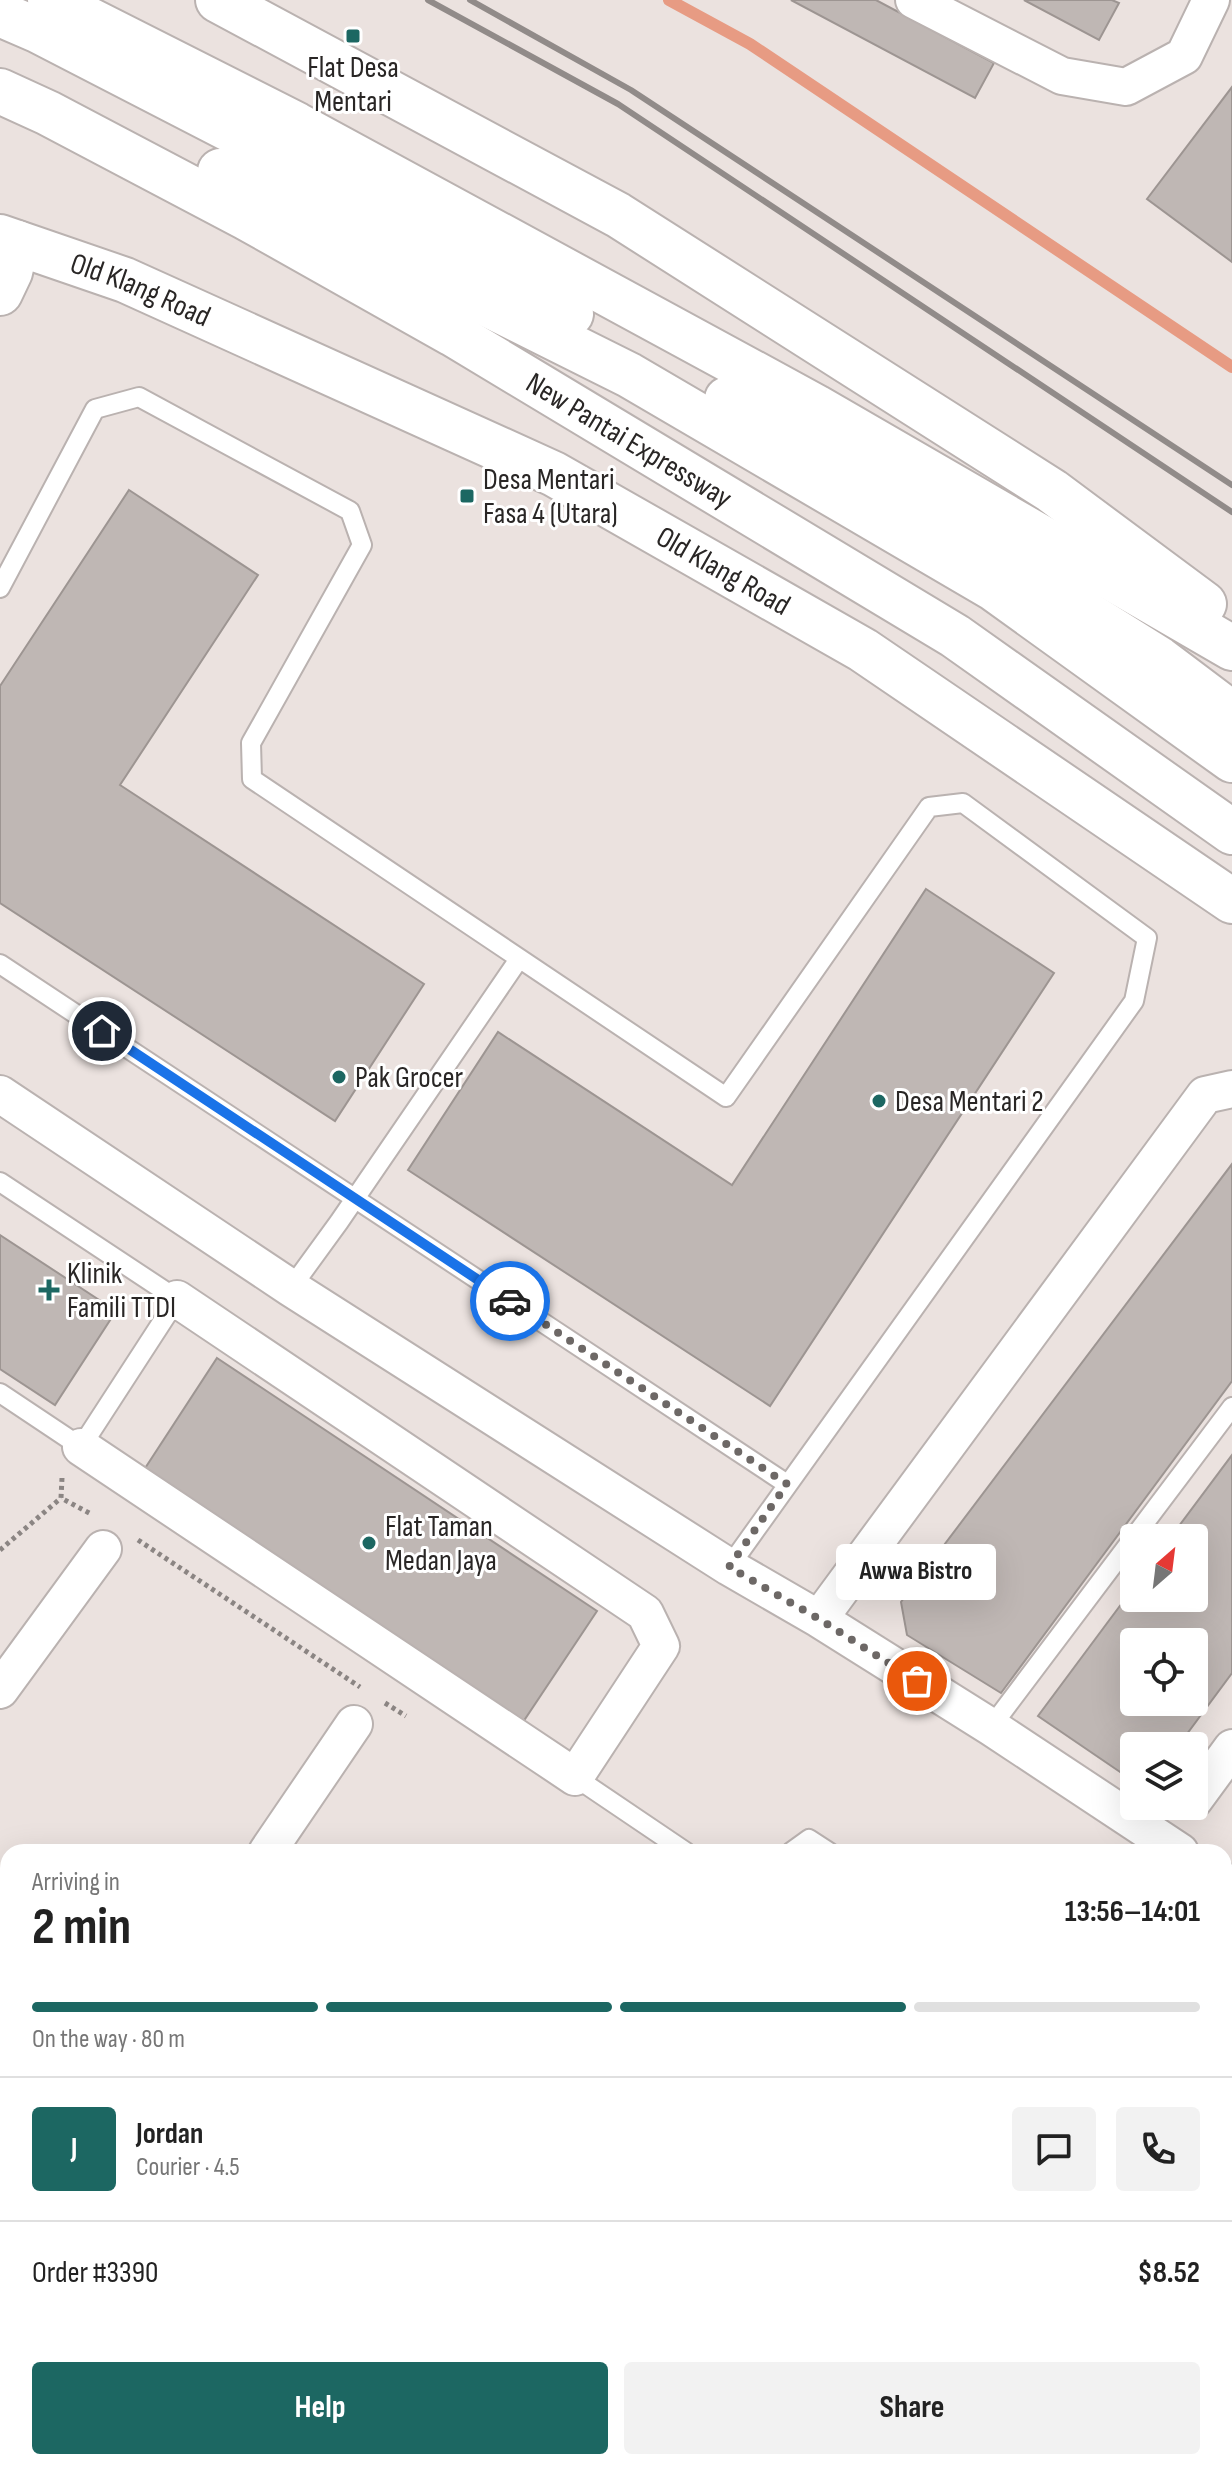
<!DOCTYPE html>
<meta charset="utf-8">
<style>
body{margin:0;font-family:"Sofia Sans Condensed",sans-serif;background:#f2f2f2;color:#222;height:100vh;display:flex;flex-direction:column;font-size:30px;white-space:nowrap}
*{box-sizing:border-box;margin:0}
p{font-size:26px;color:#767676}
.icon{flex:none;width:44px;height:44px;fill:none;stroke:currentColor;stroke-width:2;stroke-linecap:round;stroke-linejoin:round}
.map{position:relative;flex:1;overflow:hidden}
.sheet{position:absolute;left:0px;top:1844px;width:1232px;height:626px;display:flex;flex-direction:column;background:#fff;border-radius:24px 24px 0 0;box-shadow:0 8px 32px #0002}
.sheet>*{flex:none}
.needle{width:52px;rotate:28deg}
.tools{position:absolute;left:1120px;top:1524px;display:grid;gap:16px}
.tools a{display:grid;place-items:center;width:88px;height:88px;border-radius:8px;background:#fff;box-shadow:0 8px 32px #0002;font-size:40px}
.pin{position:absolute;display:grid;place-items:center;width:68px;height:68px;color:#fff;margin:-34px;border:4px solid #fff;border-radius:50%;box-shadow:0 2px 8px #0007}
.courier{position:absolute;display:grid;place-items:center;width:80px;height:80px;margin:-40px;border:6px solid #1a73e8;border-radius:50%;background:#fff;color:#222;box-shadow:0 2px 10px #0007}
.bubble{position:absolute;height:56px;border-radius:8px;background:#fff;box-shadow:0 8px 32px #0002;font-size:26px;font-weight:700;line-height:56px;text-align:center}
.summary em{font-style:normal;font-weight:700}
.summary div{display:flex;flex-direction:column-reverse}
.summary{display:flex;align-items:center;justify-content:space-between;height:136px;padding:0 32px}
h1{font-size:52px;font-weight:700;line-height:60px}
.bar{display:grid;grid-template-columns:repeat(4,1fr);gap:12px 8px;align-content:center;height:96px;padding:0 32px}
.bar i{height:10px;border-radius:6px;background:#e0e0e0}
.bar .active{background:#1c6762}
.bar p{grid-column:span 4}
.line{display:flex;align-items:center;gap:20px;padding:0 32px;border-top:2px solid #e0e0e0}
.line div{flex:1}
.round{display:grid;place-items:center;flex:none;width:84px;height:84px;border-radius:8px;background:#f2f2f2}
.primary-button{display:flex;gap:16px;margin-top:auto;padding:16px 32px}
.primary-button a{flex:1;height:92px;border-radius:8px;background:#1c6762;color:#fff;font-size:32px;font-weight:700;line-height:92px;text-align:center}
.primary-button a+a{background:#f2f2f2;color:#222}
.map>svg:first-child{display:block}
.lines{fill:none;stroke-linecap:round;stroke-linejoin:round}
.stream{stroke:#e79b83;stroke-width:12}
.building{fill:#bfb7b4;stroke:#9d9592;stroke-width:2;fill-rule:evenodd}
.service-casing{stroke:#bab2b0;stroke-width:22}
.minor-casing{stroke:#bab2b0;stroke-width:40}
.secondary-casing{stroke:#bab2b0;stroke-width:48}
.primary-casing{stroke:#bab2b0;stroke-width:48}
.motorway-casing{stroke:#bab2b0;stroke-width:48}
.path{stroke:#8b8583;stroke-width:5;stroke-dasharray:4 4;stroke-linecap:butt}
.service{stroke:#fff;stroke-width:18}
.minor{stroke:#fff;stroke-width:36}
.secondary{stroke:#fff;stroke-width:44}
.primary{stroke:#fff;stroke-width:44}
.motorway{stroke:#fff;stroke-width:44}
.rail{stroke:#918b89;stroke-width:6}
.done{stroke:#6d6866;stroke-width:8;stroke-dasharray:0 14.4}
.route{stroke:#1a73e8;stroke-width:10}
.poi-dot{fill:#1c6762;stroke:#fff;stroke-width:3}
.labels{text-anchor:middle;stroke-width:6;stroke-linejoin:round;paint-order:stroke}
.poi-label{font-size:30px;fill:#292625;stroke:#fff;text-anchor:start}
.street-label{font-size:30px;fill:#292625;stroke:#fff}
</style>
<div class="map">
<svg width="1232" height="2469" viewBox="0 0 1232 2469">
<rect width="100%" height="100%" fill="#ebe2df"/>
<g class="lines">
<path class="stream" d="M669,0L750,44L1232,367"/>
</g>
<path class="building" d="M791,0H876L994,63L975,98Z
M1024,0H1112L1119,3L1099,40Z
M1232,87V262L1147,199Z
M129,490L258,575L120,785L424,984L335,1121L0,903V686Z
M926,889L1054,973L770,1406L408,1170L498,1032L732,1185Z
M1232,1164V1381L1001,1693L907,1635L901,1602Z
M0,1235L116,1311L55,1405L0,1369Z
M217,1358L597,1611L519,1728L140,1476Z
M1232,1455V1673L1178,1746H1134V1775L1126,1776L1038,1716L1134,1587V1598H1194V1538H1170ZM1134,1642H1194V1702H1134Z"/>
<g class="lines">
<defs>
<path id="service" d="M0,588L95,409L139,397L350,511L362,545L251,743L252,779L726,1097L929,807L963,803L1147,938L1134,1001L729,1567
M0,964L787,1484
M0,1182L177,1299L81,1447L0,1393
M291,1288L339,1222L519,959
M991,1727L1232,1407
M575,1777L686,1852
M791,1852L809,1839L829,1852
M1224,2117L1232,2122
M1224,2213L1232,2219"/>
<path id="minor" d="M914,0L1062,76L1126,87L1184,56L1211,0
M0,1094L291,1288L729,1567L819,1619L991,1727L1180,1852
M81,1447L575,1777L661,1646L645,1613L177,1299
M819,1619L1205,1095L1232,1089
M0,1690L103,1549
M1194,1800L1232,1748
M267,1852L354,1724
M1224,1881L1232,1887
M0,1982L8,1988
M0,2354L8,2359
M90,2462L99,2469
M602,2462L613,2469
M18,2469L23,2462"/>
<path id="secondary" d="M0,293L10,272L17,243"/>
<g id="primary">
<path id="s1" d="M0,237L125,280L554,474L863,650L1232,901"/>
</g>
<g id="motorway">
<path d="M50,0L297,125L816,407L1232,648"/>
<path d="M218,0L618,215L1052,491L1204,604"/>
<path d="M0,14L37,30L256,143L571,314"/>
<path id="s2" d="M0,91L48,113L247,218L453,334L955,636L1232,832"/>
<path d="M220,171L629,375L993,588L1232,760"/>
<path d="M727,399L849,465L1159,659L1232,714"/>
</g>
</defs>
<use href="#service" class="service-casing"/>
<use href="#minor" class="minor-casing"/>
<use href="#secondary" class="secondary-casing"/>
<use href="#primary" class="primary-casing"/>
<use href="#motorway" class="motorway-casing"/>
<path class="path" d="M62,1478L61,1498L91,1514
M138,1540L360,1687
M0,1550L61,1498
M385,1703L406,1716"/>
<use href="#service" class="service"/>
<use href="#minor" class="minor"/>
<use href="#secondary" class="secondary"/>
<use href="#primary" class="primary"/>
<use href="#motorway" class="motorway"/>
<path class="rail" d="M428,0L618,104L1232,512
M470,0L631,90L1232,485"/>
</g>
<g class="lines">
<path class="done" d="M510,1301L787,1484L729,1567L819,1619L917,1681"/>
<path class="route" d="M102,1031L510,1301"/>
</g>
<g class="poi-dot">
<rect x="345" y="28" width="16" height="16" rx="4"/>
<rect x="459" y="488" width="16" height="16" rx="4"/>
<circle cx="339" cy="1077" r="8"/>
<circle cx="879" cy="1101" r="8"/>
<path d="M45 1278h8v8h8v8h-8v8h-8v-8h-8v-8h8z"/>
<circle cx="369" cy="1543" r="8"/>
</g>
<g class="labels">
<g class="poi-label">
<text x="353" y="77" text-anchor="middle">Flat Desa<tspan x="353" dy="34">Mentari</tspan></text>
<text x="483" y="489">Desa Mentari<tspan x="483" dy="34">Fasa 4 (Utara)</tspan></text>
<text x="355" y="1087">Pak Grocer</text>
<text x="895" y="1111">Desa Mentari 2</text>
<text x="67" y="1283">Klinik<tspan x="67" dy="34">Famili TTDI</tspan></text>
<text x="385" y="1536">Flat Taman<tspan x="385" dy="34">Medan Jaya</tspan></text>
</g>
<g class="street-label">
<text dy="10" stroke="none"><textPath href="#s1" startOffset="150">Old Klang Road</textPath></text>
<text dy="10" stroke="none"><textPath href="#s2" startOffset="720">New Pantai Expressway</textPath></text>
<text dy="10" stroke="none"><textPath href="#s1" startOffset="798">Old Klang Road</textPath></text>
</g>
</g>
</svg>
<div class="tools">
<a><svg class="needle" viewBox="-14 -14 28 28"><path d="M0-13l5 13h-10z" fill="#e53935"/><path d="M0 13l5-13h-10z" fill="#767676"/></svg></a>
<a><svg class="icon" aria-label="locate" viewBox="0 0 24 24"><circle cx="12" cy="12" r="6"/><path d="M12 2v4M12 18v4M2 12h4M18 12h4"/></svg></a>
<a><svg class="icon" aria-label="layers" viewBox="0 0 24 24"><path d="M12 4l9 5-9 5-9-5zM3 14l9 5 9-5"/></svg></a>
</div>
<div class="pin" style="left:917px;top:1681px;background:#ea580c"><svg class="icon" aria-label="bag" viewBox="0 0 24 24"><path d="M5 8h14l-1 12H6zM9 8a3 3 0 0 1 6 0"/></svg></div>
<div class="pin" style="left:102px;top:1031px;background:#1f2937"><svg class="icon" aria-label="home" viewBox="0 0 24 24"><path d="M3 11l9-7 9 7M6 9v11h12V9"/></svg></div>
<div class="courier" style="left:510px;top:1301px"><svg class="icon" aria-label="car" viewBox="0 0 24 24"><path d="M5 17H2v-5l4-1 3-4h7l3 4 3 1v5h-3M9 17h6M6 11h13"/><circle cx="7" cy="17" r="2"/><circle cx="17" cy="17" r="2"/></svg></div>
<div class="bubble" style="left:836px;top:1544px;width:160px">Awwa Bistro</div>
<section class="sheet">
<div class="summary"><div><h1>2 min</h1><p>Arriving in</p></div><em>13:56–14:01</em></div>
<div class="bar"><i class="active"></i><i class="active"></i><i class="active"></i><i></i><p>On the way · 80 m</p></div>
<div class="line" style="height:144px"><b class="round" style="background:#1c6762;color:#fff">J</b><div><b>Jordan</b><p>Courier · 4.5</p></div><a class="round"><svg class="icon" aria-label="chat" viewBox="0 0 24 24"><path d="M4 5h16v11H9l-5 4z"/></svg></a><a class="round"><svg class="icon" aria-label="phone" viewBox="0 0 24 24"><path d="M5 4h4l2 5-3 2q2 4 5 5l2-3 5 2v4C11 20 4 13 5 4z"/></svg></a></div>
<div class="line" style="height:104px"><div>Order #3390</div><b>$8.52</b></div>
<div class="primary-button"><a>Help</a><a>Share</a></div>
</section>
</div>
